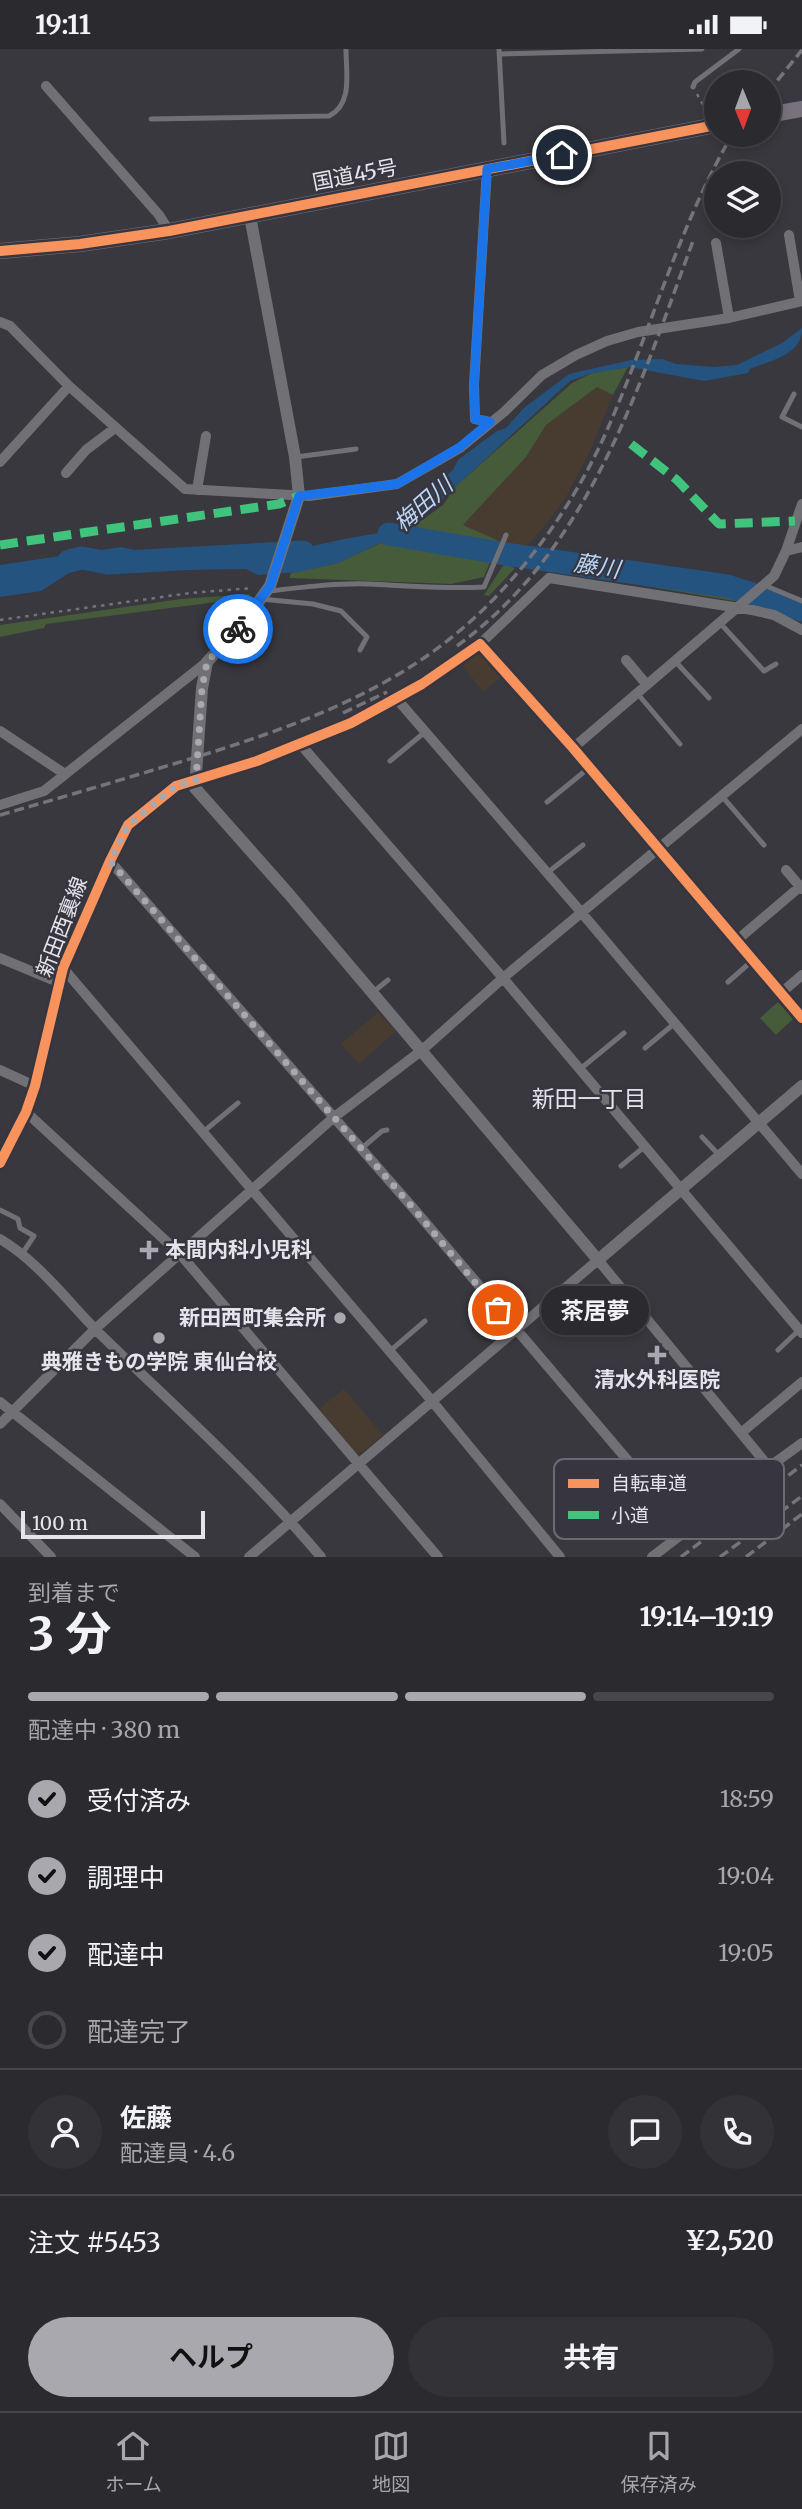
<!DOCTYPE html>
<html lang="ja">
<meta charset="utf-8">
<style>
body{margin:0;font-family:Merriweather,"Noto Sans JP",serif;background:#333236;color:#f1f3f6;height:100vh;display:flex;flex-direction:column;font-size:26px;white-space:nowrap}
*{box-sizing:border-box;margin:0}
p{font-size:23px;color:#a6a7aa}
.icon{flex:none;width:38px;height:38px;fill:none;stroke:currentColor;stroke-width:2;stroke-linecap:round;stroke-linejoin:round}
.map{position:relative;height:1508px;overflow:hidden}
.drawer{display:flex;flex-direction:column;background:#2b2a2e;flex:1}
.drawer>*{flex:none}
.needle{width:46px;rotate:179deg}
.buttons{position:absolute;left:704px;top:21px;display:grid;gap:14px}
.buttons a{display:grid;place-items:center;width:77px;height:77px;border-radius:50%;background:#2b2a2e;box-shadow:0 4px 10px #0003,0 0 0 2px #47464a;font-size:35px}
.scale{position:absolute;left:21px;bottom:18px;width:184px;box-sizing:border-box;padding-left:7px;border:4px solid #e5e4ea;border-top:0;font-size:19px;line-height:24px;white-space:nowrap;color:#e5e4ea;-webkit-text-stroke:5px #373640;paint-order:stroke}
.pin{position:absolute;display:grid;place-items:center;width:60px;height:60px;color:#fff;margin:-30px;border:4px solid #fff;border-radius:50%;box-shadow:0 2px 7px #0007}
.courier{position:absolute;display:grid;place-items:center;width:70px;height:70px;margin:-35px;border:5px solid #1a73e8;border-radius:50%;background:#fff;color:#222;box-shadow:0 2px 9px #0007}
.bubble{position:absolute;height:49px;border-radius:24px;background:#2b2a2e;box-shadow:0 4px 10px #0003,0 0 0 2px #47464a;font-size:23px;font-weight:700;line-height:49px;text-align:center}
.head em{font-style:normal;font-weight:700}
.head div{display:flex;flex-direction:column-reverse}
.head{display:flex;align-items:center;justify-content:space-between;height:119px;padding:0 28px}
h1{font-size:46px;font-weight:700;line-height:52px}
.bar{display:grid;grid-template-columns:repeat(4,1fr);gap:10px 7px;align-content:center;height:84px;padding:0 28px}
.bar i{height:9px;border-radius:5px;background:#47464a}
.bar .current{background:#a9a8ae}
.bar p{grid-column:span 4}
.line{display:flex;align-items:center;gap:18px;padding:0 28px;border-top:2px solid #47464a}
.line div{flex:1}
.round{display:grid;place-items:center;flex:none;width:74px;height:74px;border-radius:37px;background:#333236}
ol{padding:0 28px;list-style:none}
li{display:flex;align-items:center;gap:21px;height:77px}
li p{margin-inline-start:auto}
li .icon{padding:7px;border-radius:50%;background:#a9a8ae;color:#111;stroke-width:4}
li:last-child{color:#a6a7aa}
li i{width:38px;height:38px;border:4px solid #47464a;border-radius:50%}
.button{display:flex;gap:14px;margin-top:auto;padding:14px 28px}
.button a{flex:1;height:80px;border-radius:42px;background:#a9a8ae;color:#111;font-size:28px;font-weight:700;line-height:80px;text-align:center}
.button a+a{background:#333236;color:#f1f3f6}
.status{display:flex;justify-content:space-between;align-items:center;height:49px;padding:0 35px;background:#2b2a2e;direction:ltr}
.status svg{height:19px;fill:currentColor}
.tabs{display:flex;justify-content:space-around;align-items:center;height:98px;border-top:2px solid #47464a;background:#2b2a2e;font-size:19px;color:#a6a7aa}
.tabs a{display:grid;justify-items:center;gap:4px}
.tabs .current{color:#a9a8ae}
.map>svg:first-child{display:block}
.commercial{fill:#473c2f}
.green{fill:#455b3a}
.water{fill:#255380}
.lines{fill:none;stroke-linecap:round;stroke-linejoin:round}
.river{stroke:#255380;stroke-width:23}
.path{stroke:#747477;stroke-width:2.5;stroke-dasharray:3.5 5;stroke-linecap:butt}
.service{stroke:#717175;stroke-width:5}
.minor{stroke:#717175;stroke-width:10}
.tertiary{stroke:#717175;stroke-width:12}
.trunk{stroke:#77727c;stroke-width:16}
.rail{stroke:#747479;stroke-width:3.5;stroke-dasharray:10 5;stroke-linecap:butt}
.quiet{stroke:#40c37c;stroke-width:9;stroke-dasharray:18 9;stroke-linecap:butt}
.cycleway-casing{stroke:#373640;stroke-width:15}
.cycleway{stroke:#f8935d;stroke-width:10}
.done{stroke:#a9a8ae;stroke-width:7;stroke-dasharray:0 12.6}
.route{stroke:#1a73e8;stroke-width:9}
.poi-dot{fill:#a9a8ae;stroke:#373640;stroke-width:2.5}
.labels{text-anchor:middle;stroke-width:5;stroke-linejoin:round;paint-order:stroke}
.street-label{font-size:21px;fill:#e5e4ea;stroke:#373640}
.poi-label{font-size:21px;font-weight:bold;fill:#e5e4ea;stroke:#373640}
.water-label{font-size:23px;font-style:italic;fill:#bbd6f4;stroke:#373640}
.neighbourhood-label{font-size:23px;fill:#e5e4ea;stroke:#373640}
.key{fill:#373640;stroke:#6b6a73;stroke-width:2}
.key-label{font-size:19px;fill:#e5e4ea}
</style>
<div class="status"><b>19:11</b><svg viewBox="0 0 49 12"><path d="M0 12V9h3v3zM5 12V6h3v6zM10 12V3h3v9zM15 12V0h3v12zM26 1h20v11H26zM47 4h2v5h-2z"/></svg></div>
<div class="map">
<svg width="802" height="1508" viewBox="0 0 802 1508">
<rect width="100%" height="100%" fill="#39383e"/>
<path class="commercial" d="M597,338L613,346L591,400L566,448L545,477L522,502L463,476L526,408L546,376Z
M478,604L484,606L501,628L483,643L462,616Z
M378,963L396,982L359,1015L341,995Z
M344,1340L383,1386L358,1406L319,1360Z"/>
<path class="green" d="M628,318L613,346L597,338L546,376L526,408L463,476L499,492L494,500L419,489L404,484L443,456L455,438L572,334L592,324Z
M389,490L491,510L484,528L451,535L289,529L291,524L338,514Z
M504,515L515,519L489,547L484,546Z
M562,515L748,545L740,553L576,525L563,522Z
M251,545L248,549L46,575L44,579L0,588V576L181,550Z
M778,953L793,970L776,986L760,969Z"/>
<path class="water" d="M802,279C802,306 772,311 750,320L748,324L704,332L629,318L589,325L570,332L438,454L403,483L338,514L298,523L258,526L246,520L168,521L121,507L77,519L41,542L0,548V516L121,498L157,506H203L246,512L344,490L385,483L399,474L413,456L453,421L458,411L497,382L506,379L524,359L569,325L631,311L662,310L676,315L714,318L737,316L782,294Z"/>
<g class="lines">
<path class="river" d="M389,485L505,505L727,537L802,561
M69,512L82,509L108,514L303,503"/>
<path class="path" d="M697,45L706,61
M0,571L190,544L253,539"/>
<path class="service" d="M499,0L504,94
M499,5L702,0
M693,38L695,33L739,0
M151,70L329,67C353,55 346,24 346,0
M794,345L782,368L802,378
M296,408L356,400
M764,536L802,552
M270,542C303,538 336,534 369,535C409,537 444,540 484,538L506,486
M261,550L313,555L341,562L367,588L360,601
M720,574L764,622L776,615
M675,612L709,649
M637,644L680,695
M390,712L425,683
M721,746L764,796
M547,753L590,718
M547,824L583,796
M728,933L753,911
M372,944L388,931
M645,999L675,974
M579,1021L624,984
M203,1083L238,1054
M702,1088L719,1106
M362,1099L382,1082L387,1081
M621,1117L644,1098
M0,1161L18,1170L20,1179L34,1187L22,1205
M778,1301L799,1281
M390,1302L425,1272"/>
<path class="minor" d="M46,37L159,166L169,182
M487,120L474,336L475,370L490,373
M789,186L800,252
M716,194L729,269
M0,273L10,277L69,337L185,440L309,447L397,435L460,399L504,363L542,326L576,306L607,292L638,283L729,269L802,252
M0,413L69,337
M66,424L86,401L115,379
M197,441L206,387
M786,502L802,498
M480,595L549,529L752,561L774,566L802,581
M626,611L647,636
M396,649L581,863L802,1125
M0,682L65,725
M301,696L503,929L802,1284
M573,699L774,527L786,502L802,455
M0,756L44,742L207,613
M110,812L414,1160L686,1480
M786,821L802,840
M736,892L802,836
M0,909L60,934
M63,919L432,1352L560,1508
M781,944L802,926
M0,1021L35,1037
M26,1063L180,1205L438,1508
M0,1114L26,1063L35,1037L63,919L110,812L128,776L176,737L257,712L351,674L422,635L480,595L573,699L802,969
M0,1190C39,1213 68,1253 100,1285C175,1358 254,1428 321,1508
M0,1353L195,1508
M0,1375L95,1280L333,1069L421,1002L503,929L802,680
M741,1384L802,1333
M769,1418L802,1394
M0,1455L51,1508
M249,1508L598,1211L769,1418L652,1508"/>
<path class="tertiary" d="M250,167L295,408L299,447L270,537L244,573L207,613L202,639L195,739L288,844L598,1211L802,1037"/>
<path class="trunk" d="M768,66L802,60
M0,202L80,195L169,182L716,76"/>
<path class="rail" d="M768,43L802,1
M457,597C589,501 639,338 693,192
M343,664L387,643
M0,766C53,751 107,735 160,719C253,691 351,661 431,604C505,552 567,469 604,388C649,288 677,180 732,86
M681,1508L802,1416
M720,1508L802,1447
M746,1508L802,1465"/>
<path class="quiet" d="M631,395L677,431L719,475L795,472
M0,496L279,455L299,447"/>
<defs>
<path id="cycleway" d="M0,202L80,195L169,182L716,76
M0,1114L26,1063L35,1037L63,919L110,812L128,776L176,737L257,712L351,674L422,635L480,595L573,699L802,969"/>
</defs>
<use href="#cycleway" class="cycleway-casing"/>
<use href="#cycleway" class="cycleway"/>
</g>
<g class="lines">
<path class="done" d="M238,580L207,613L202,639L196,731L176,737L128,776L110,812L414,1160L498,1261"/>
<path class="route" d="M238,580L270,537L299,447L397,435L460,398L490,373L475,370L474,336L487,120L562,106"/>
</g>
<g class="poi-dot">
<path d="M145.5 1190.5h7v7h7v7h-7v7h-7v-7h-7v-7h7z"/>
<circle cx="340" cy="1269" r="7"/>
<circle cx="159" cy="1289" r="7"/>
<path d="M653.5 1295.5h7v7h7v7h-7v7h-7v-7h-7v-7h7z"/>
</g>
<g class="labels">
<g class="street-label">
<text transform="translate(355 126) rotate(-11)" y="7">国道45号</text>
<text transform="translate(62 878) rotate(-69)" y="7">新田西裏線</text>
</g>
<g class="poi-label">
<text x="165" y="1208" text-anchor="start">本間内科小児科</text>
<text x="326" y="1276" text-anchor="end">新田西町集会所</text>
<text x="159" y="1320">典雅きもの学院 東仙台校</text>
<text x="657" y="1338">清水外科医院</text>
</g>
<g class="water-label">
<text transform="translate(423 455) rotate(-41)" y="8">梅田川</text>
<text transform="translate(597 517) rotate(9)" y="8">藤川</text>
</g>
<g class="neighbourhood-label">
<text x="589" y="1058">新田一丁目</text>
</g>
</g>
<rect x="554" y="1410" width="230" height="80" rx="10" class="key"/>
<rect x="568" y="1430" width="31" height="9" fill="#f8935d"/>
<rect x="568" y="1462" width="31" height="8" fill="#40c37c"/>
<g class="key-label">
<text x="611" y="1441">自転車道</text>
<text x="611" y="1473">小道</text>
</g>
</svg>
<div class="buttons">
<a><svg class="needle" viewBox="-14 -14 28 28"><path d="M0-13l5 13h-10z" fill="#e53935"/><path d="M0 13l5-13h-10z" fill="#a6a7aa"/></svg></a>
<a><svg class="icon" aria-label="layers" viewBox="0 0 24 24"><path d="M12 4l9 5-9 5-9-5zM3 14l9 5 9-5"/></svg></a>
</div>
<div class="scale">100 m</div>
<div class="pin" style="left:498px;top:1261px;background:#ea580c"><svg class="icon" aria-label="bag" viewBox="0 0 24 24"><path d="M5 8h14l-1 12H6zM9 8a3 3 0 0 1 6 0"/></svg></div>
<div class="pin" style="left:562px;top:106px;background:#1f2937"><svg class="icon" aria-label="home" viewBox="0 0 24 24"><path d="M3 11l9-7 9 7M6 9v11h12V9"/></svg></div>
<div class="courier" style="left:238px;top:580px"><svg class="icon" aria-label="bike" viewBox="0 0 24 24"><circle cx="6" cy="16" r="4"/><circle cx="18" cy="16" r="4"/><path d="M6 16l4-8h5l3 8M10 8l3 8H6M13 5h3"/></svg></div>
<div class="bubble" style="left:541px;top:1237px;width:108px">茶居夢</div>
</div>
<section class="drawer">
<div class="head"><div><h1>3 分</h1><p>到着まで</p></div><em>19:14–19:19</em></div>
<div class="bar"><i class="current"></i><i class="current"></i><i class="current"></i><i></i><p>配達中 · 380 m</p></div>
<ol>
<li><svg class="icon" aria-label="check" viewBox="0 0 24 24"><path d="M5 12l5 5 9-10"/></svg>受付済み<p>18:59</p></li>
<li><svg class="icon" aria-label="check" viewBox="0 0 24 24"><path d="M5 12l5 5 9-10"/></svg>調理中<p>19:04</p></li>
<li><svg class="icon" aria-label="check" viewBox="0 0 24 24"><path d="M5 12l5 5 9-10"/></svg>配達中<p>19:05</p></li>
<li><i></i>配達完了</li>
</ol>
<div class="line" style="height:126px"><a class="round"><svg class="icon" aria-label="person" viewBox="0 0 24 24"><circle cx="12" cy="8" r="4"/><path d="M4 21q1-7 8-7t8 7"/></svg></a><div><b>佐藤</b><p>配達員 · 4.6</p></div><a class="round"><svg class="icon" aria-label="chat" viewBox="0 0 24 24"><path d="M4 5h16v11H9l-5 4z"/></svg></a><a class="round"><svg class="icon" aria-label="phone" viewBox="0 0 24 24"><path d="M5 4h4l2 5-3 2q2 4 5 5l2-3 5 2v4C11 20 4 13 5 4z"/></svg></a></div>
<div class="line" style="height:91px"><div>注文 #5453</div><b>¥2,520</b></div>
<div class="button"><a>ヘルプ</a><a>共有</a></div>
</section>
<nav class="tabs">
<a class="current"><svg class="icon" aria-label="home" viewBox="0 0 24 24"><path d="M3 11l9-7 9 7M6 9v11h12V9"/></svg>ホーム</a>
<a><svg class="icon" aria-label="map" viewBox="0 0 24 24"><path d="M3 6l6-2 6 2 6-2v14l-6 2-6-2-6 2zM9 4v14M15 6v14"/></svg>地図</a>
<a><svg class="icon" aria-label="saved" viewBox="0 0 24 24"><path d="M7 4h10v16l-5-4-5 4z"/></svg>保存済み</a>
</nav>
